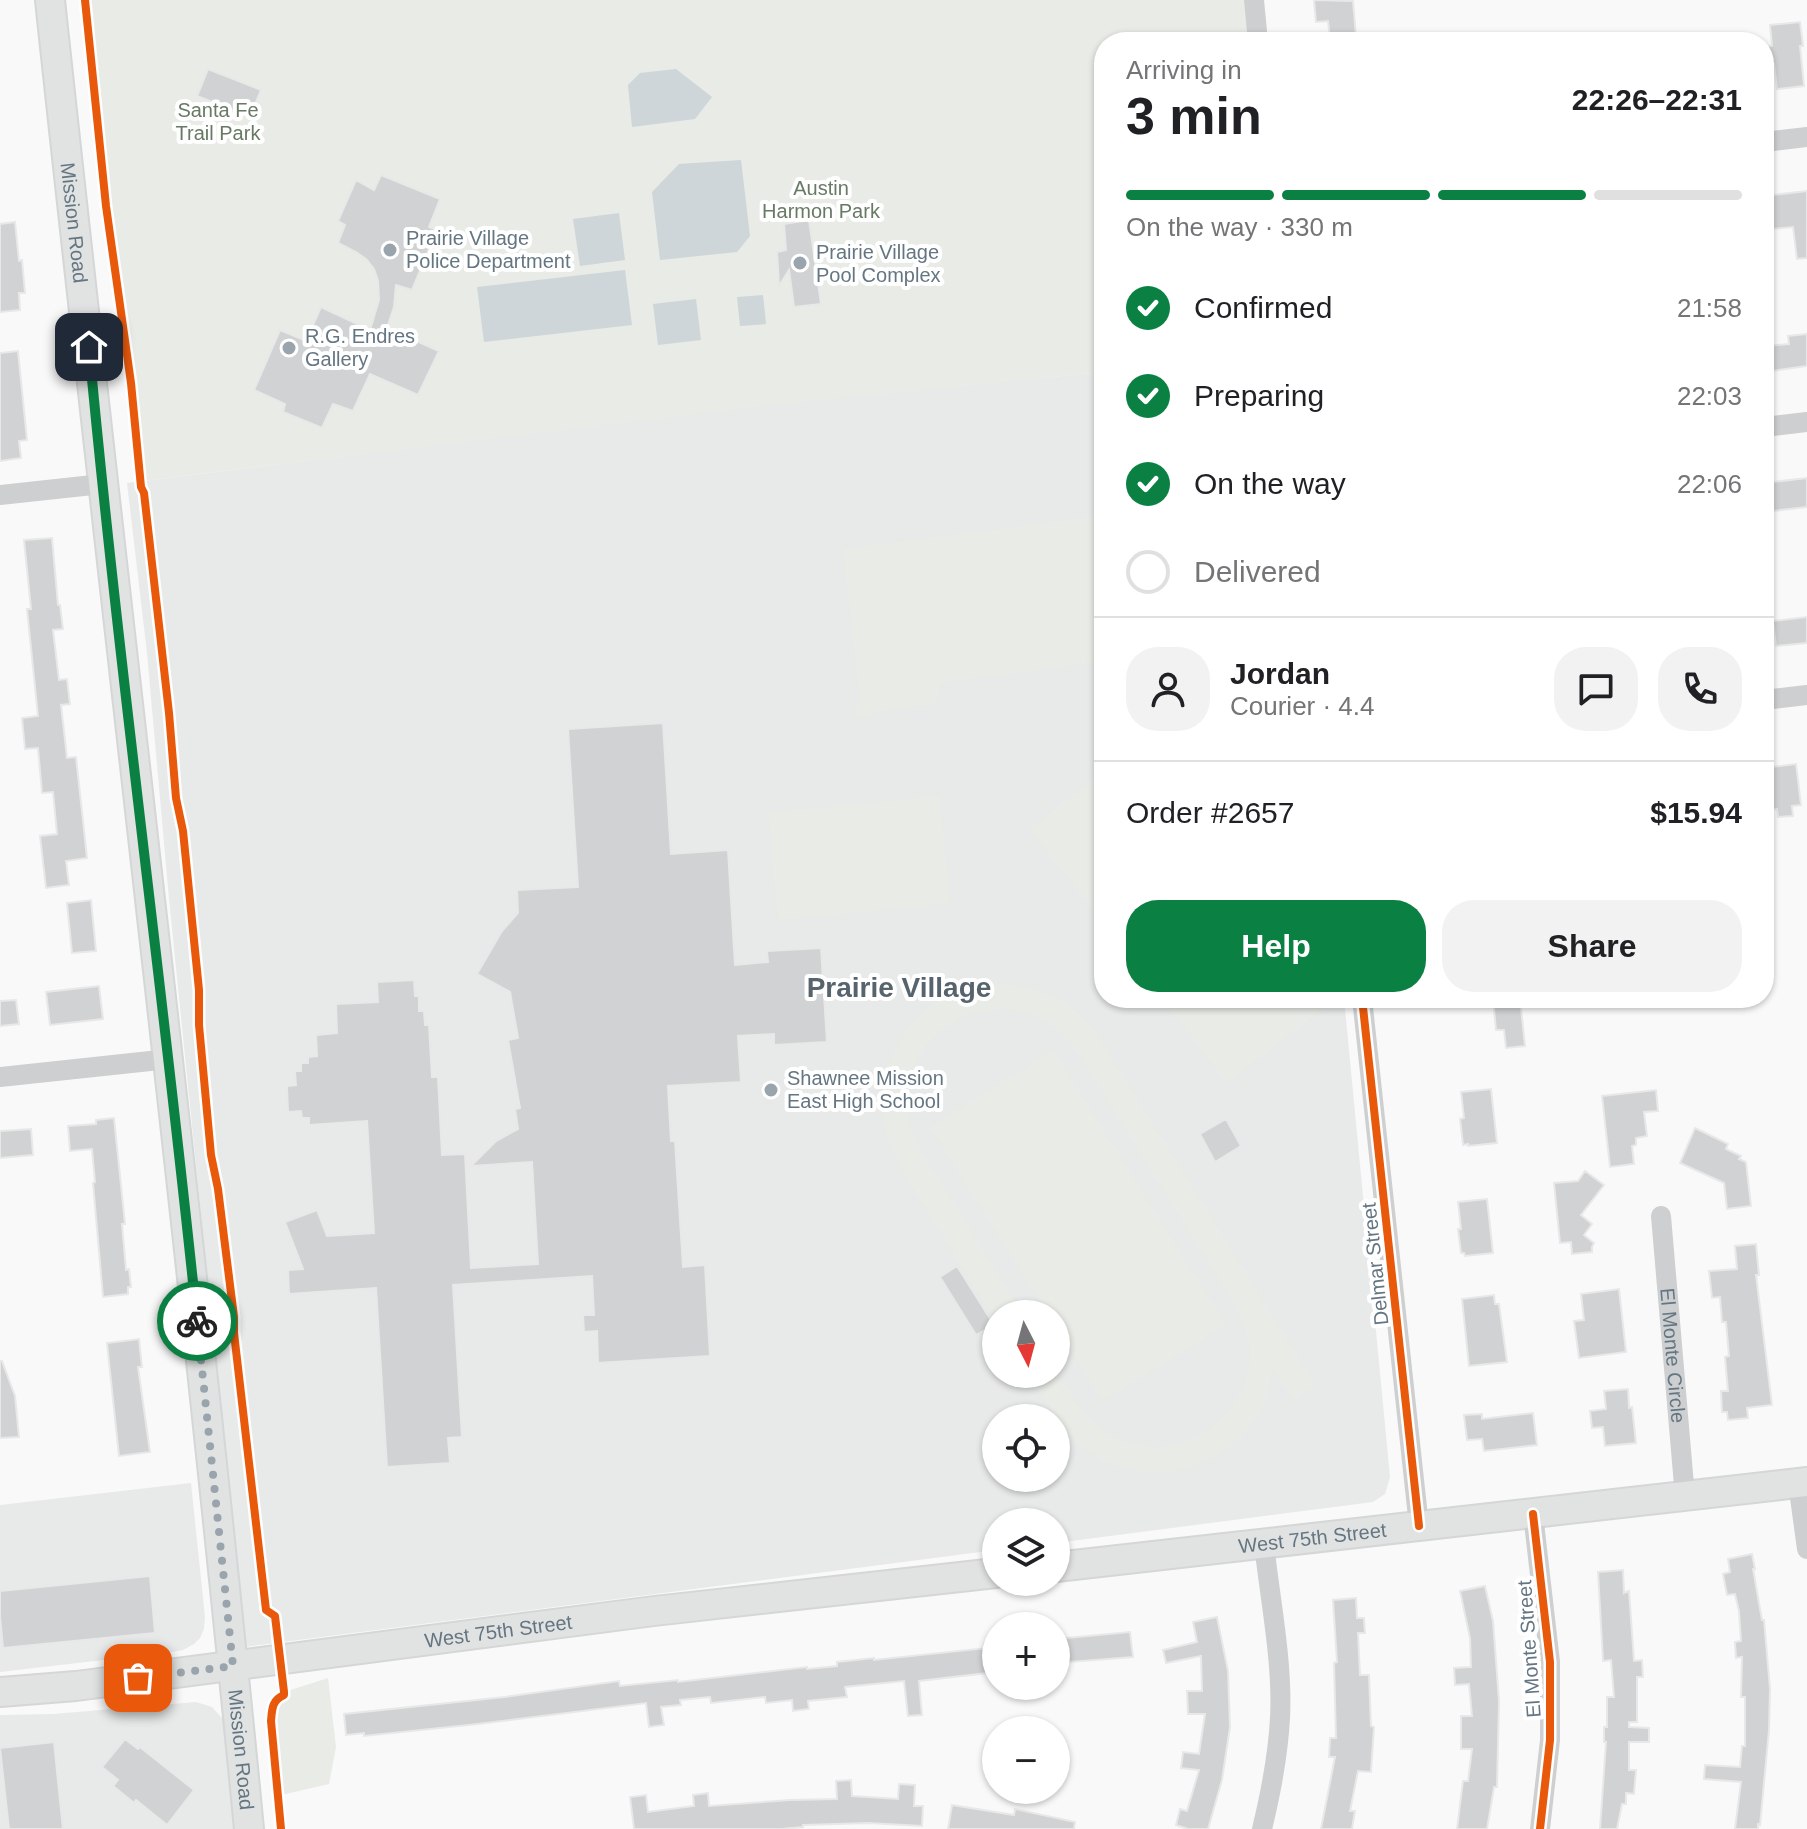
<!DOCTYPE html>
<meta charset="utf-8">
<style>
body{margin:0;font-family:Arial,sans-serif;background:#f2f2f2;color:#202124;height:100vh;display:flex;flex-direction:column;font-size:30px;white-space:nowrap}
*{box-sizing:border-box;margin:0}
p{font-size:26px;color:#757577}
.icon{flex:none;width:44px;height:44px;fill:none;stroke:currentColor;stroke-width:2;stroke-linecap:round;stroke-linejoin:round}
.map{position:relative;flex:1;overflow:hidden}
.details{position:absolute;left:1094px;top:32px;width:680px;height:976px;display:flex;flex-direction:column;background:#fff;border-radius:32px;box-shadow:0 2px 6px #0004}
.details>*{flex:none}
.needle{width:52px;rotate:174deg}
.controls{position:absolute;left:982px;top:1300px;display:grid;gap:16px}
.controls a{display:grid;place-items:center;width:88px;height:88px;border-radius:50%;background:#fff;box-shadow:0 2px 6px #0004;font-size:40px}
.pin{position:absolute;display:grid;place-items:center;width:68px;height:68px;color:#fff;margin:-34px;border-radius:16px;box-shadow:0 4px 12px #0006}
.courier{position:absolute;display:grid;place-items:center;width:80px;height:80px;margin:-40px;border:6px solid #0b8043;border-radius:50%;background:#fff;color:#222;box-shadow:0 2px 10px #0007}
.headline em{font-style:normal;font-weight:700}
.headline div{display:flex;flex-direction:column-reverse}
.headline{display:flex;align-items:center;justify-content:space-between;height:136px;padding:0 32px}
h1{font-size:52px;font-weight:700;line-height:60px}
.bar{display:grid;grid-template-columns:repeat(4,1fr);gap:12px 8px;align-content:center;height:96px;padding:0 32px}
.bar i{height:10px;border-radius:6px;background:#e0e0e0}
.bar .on{background:#0b8043}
.bar p{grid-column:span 4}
.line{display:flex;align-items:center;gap:20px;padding:0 32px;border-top:2px solid #e0e0e0}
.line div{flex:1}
.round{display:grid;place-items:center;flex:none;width:84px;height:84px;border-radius:32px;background:#f2f2f2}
ol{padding:0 32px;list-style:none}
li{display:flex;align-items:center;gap:24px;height:88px}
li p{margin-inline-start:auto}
li .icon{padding:8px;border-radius:50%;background:#0b8043;color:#fff;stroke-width:4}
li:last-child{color:#757577}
li i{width:44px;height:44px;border:4px solid #e0e0e0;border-radius:50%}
.button{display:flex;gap:16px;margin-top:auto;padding:16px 32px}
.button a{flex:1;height:92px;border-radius:32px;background:#0b8043;color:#fff;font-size:32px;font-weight:700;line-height:92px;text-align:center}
.button a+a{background:#f2f2f2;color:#202124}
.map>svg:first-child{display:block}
.built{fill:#e8e9e9;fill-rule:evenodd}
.green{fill:#e8ebe6}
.water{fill:#ced6d9}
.building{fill:#d0d2d3;stroke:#e8e8e8;stroke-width:2}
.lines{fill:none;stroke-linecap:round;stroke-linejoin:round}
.secondary-casing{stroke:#d5d6d7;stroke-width:32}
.minor{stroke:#cecfd0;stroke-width:20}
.secondary{stroke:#e1e2e2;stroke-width:28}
.cycleway-casing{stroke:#fff;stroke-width:13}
.cycleway{stroke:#e8590c;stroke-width:8}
.done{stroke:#99a4ac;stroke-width:8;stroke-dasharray:0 14.4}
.route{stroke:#0b8043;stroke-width:10}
.poi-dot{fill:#99a4ac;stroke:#fff;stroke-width:3}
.labels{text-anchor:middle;stroke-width:8;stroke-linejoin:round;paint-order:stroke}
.park-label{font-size:20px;fill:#687a64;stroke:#fff}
.street-label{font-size:20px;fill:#657683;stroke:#fff}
.poi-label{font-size:20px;fill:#657683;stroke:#fff;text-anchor:start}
.district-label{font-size:28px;font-weight:bold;fill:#57646e;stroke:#fff}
</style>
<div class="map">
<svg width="1807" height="1829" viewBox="0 0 1807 1829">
<rect width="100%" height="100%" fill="#f9f9f9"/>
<path class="built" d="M1104,372V998H1344L1390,1477L1385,1494L1373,1502L1056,1543V1522H996V1550L245,1647L169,899L147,653L127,483L764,405ZM996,1314H1056V1374H996ZM996,1418H1056V1478H996Z
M191,1483L205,1617L204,1629L200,1638L194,1644L183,1650L173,1652L0,1672V1505Z
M196,1702L212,1707L222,1718L224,1725L235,1829H0V1715L53,1714Z"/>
<path class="green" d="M83,0H1244L1249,42H1104V372L772,405L143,481L127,337L92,84Z
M1104,515V661L941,683L936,704L873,712L870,718C862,720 857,718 854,710L856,705L860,703L843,549Z
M1104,771V925L1030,829Z
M940,796L950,904L778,920L768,812Z
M1002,984C1042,988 1063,997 1092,1026L1316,1386L1293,1399L1273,1369C1270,1381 1269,1393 1264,1404C1229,1475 1139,1495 1078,1444C1057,1426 1044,1397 1029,1374H1056V1369C1069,1390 1080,1413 1100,1428C1143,1460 1197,1449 1230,1408C1237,1399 1245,1387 1247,1376C1253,1351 1247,1327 1235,1305L1079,1054C1070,1043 1061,1031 1049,1023C996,991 928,1018 911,1077C907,1090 905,1105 908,1119C914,1145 932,1167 945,1189C971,1231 997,1272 1022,1314H996V1321C975,1288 955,1255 934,1222C896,1160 858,1113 900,1041C924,999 956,988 1002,984Z
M1161,998H1337L1227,1083Z
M1053,1050L1226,1325L1103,1401L1056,1327V1314H1048L930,1127Z
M328,1678L336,1747L329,1784L277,1796L269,1712L278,1694Z"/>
<path class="water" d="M676,69L712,97L695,119L632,127L628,85L640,73Z
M741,160L750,236L737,252L660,260L652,192L679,164Z
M619,213L625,260L580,266L573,219Z
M625,270L632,325L484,342L477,287Z
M763,295L766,324L740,326L737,297Z
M696,299L701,340L658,345L653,304Z"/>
<path class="building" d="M1314,0L1353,1L1356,36L1330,38L1328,21L1316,22Z
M1800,22L1803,46H1800L1804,86L1777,89L1774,64L1764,65V47L1772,46L1770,25Z
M208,69L261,90L250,117L197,96Z
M381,175L440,199L429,227L437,230L412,290L396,285L394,307L387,328L439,351L418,395L370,374L353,411L333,404L322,428L283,412L285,404L254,390L280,330L306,341L321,307L370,330L379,300L378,281L374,269L366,259L356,252L338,243L345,225L338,221L356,180L374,190Z
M1807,191V258L1797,259L1793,227L1764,230V196Z
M809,220L821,304L794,307L789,270L779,286L777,252L786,250L784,224Z
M15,222L19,261L22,260L25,293H19L20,310L0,312V224Z
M1807,334V366L1764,372V346L1789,344L1788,336Z
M18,351L27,440L19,441L21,458L0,461V353Z
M1807,478V507L1764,512V483Z
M52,538L58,605H60L63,629L53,630L59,680L67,679L70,704L61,705L67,758L76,757L87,858L66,861L69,885L46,888L40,836L57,834L53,792L42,793L38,748L25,749L22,718L38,716L27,609H31L24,540Z
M1807,617V643L1776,646L1773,621Z
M663,723L671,854L728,850L735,965L768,962L767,951L821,948L827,1042L774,1045V1034L738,1036L741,1082L668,1086L671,1141H675L683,1267L705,1265L710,1356L598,1363L597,1331L584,1332L583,1315H594L592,1276L453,1285L462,1437L448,1438L450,1463L387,1467L376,1288L289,1294L288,1270L303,1269L285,1222L317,1210L327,1236L374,1233L367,1121L309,1125V1118H302L301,1111L288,1112L287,1086L296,1085L295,1071H301V1063H308V1057L317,1056L316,1035L337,1033L336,1004L378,1002L377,982L414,980L415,996H419V1011H424L425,1025H429L432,1077H438L442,1155L465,1154L471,1268L538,1264L532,1162L471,1166L496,1141L518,1129L515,1109L520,1108L508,1040L518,1038L510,992L477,974L502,931L518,913L517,890L578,887L568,729Z
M1796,764L1801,805L1792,806L1793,816L1778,817L1777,809L1764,811V768Z
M91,900L96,951L72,953L67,903Z
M99,986L103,1019L50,1025L46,992Z
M1493,998H1520L1525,1046L1506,1048L1504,1030H1496Z
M16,1000L19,1024L0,1026V1001Z
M1491,1089L1497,1143L1468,1146V1144L1463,1145L1460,1119L1464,1118L1461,1092Z
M1656,1090L1658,1111L1644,1112L1647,1136L1636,1138V1145L1632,1146L1634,1164L1610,1167L1602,1096Z
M114,1118L125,1224H122L126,1270L129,1269L131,1287H128V1294L103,1297L93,1183L95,1182L92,1149L70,1151L68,1126L96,1124V1120Z
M1226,1119L1241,1146L1215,1162L1200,1134Z
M1695,1128L1728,1144L1726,1149L1741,1156L1739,1159L1746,1162L1751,1206L1727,1209L1724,1183L1680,1163Z
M31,1129L33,1155L0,1158V1131Z
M1585,1171L1604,1185L1581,1215L1592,1224L1584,1235L1594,1243L1592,1247V1252L1572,1254L1571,1242L1560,1243L1554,1183L1578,1181Z
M1487,1199L1493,1253L1465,1256L1464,1253H1461L1458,1229H1461L1458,1202Z
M1756,1244L1759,1275H1756L1772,1405L1747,1408L1748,1418L1728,1420L1727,1412H1722L1721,1391H1728L1725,1357L1729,1356L1726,1322H1722L1720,1297L1712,1298L1709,1271L1737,1269L1735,1246Z
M957,1266L994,1325L976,1335L940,1277Z
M1619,1289L1626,1352L1579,1358L1574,1321L1584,1320L1581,1294Z
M1494,1295L1495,1304H1499L1507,1362L1469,1366L1462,1299Z
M139,1339L142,1367H138L150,1452L119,1456L107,1343Z
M0,1361H2L15,1396L19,1437L0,1438Z
M1628,1389L1629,1408L1632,1407L1636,1443L1605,1446L1603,1427L1592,1428L1590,1411L1606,1409L1604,1391Z
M1533,1413L1537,1445L1484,1451L1482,1439L1467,1440L1464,1415L1482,1414V1419Z
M1752,1554L1755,1569H1753L1762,1620H1764L1770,1689L1769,1730L1760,1825L1758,1824V1829H1735L1741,1782L1704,1779L1705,1765L1740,1767L1742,1746H1745V1697H1741L1742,1657L1736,1658L1735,1642L1741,1641L1739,1611L1735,1594L1727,1595L1723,1574L1730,1572L1728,1559Z
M1623,1570L1624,1593L1629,1591L1634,1661L1642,1660L1643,1677H1637V1722H1629V1727L1649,1728V1742H1629V1770H1636L1634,1794L1626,1793V1804H1622L1617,1829H1600L1606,1742H1604V1727H1607V1697H1614L1611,1660L1603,1661L1598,1572Z
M150,1576L155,1633L3,1648L0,1616V1591Z
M1485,1586L1493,1621L1499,1701L1497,1787H1494L1487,1829H1457L1463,1781H1468L1472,1749H1461V1716H1472L1469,1684L1455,1685L1454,1668L1471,1667L1470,1638L1460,1591Z
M1356,1598L1357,1618H1364L1365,1633H1358L1360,1675H1369L1371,1726L1374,1727L1371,1772L1358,1771L1350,1811H1355L1352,1829H1321L1335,1757H1329L1330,1738H1336L1334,1663L1337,1662L1333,1600Z
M1217,1617L1228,1671L1230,1727L1222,1780L1208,1829H1188L1176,1825L1180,1809L1187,1811L1199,1770L1181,1768L1183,1752L1199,1754L1205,1714H1188L1187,1691H1202L1201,1656L1166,1663L1163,1650L1197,1642L1193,1622Z
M1130,1632L1133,1657L1056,1663V1639Z
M996,1647V1672L919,1681L922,1715L908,1716L904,1681L845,1687L847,1697L808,1701L809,1709L793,1711L792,1700L766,1703L765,1697L711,1703L710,1697L680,1700L681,1705L661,1707L664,1725L649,1727L646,1703L478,1724L364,1736V1733L346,1735L344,1714L505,1697L619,1681L620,1686L678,1680V1682L807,1667V1669L837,1666V1662L874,1658V1660Z
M125,1739L138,1749L140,1747L194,1790L167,1825L136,1800L134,1803L113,1786L118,1780L102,1767Z
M54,1742L63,1829H9L0,1748Z
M851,1780L852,1796L898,1799L899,1784L915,1785L914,1806H923L922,1826L869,1823L803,1825V1827L781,1829H634L630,1797L646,1795L648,1812L694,1806L693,1795L708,1793L709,1806L790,1800L837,1799L836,1781Z
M952,1805L1014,1815L1015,1809L1075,1822L1074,1829H948Z"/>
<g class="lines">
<defs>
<g id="secondary">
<path id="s2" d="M50,0C115,610 190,1219 249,1829"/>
<path id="s3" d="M1056,1567L1807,1482"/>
<path id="s4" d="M0,1692L76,1686L654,1611L996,1573"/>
</g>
</defs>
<use href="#secondary" class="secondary-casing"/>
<g class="minor">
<path d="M1254,0L1258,42"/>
<path d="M1764,142L1807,137"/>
<path d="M1764,427L1807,422"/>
<path d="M0,495L102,484"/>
<path d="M1764,700L1807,695"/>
<path d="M1362,998L1419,1526"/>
<path d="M0,1077L169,1059"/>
<path id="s1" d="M1661,1216L1685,1497"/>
<path d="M1798,1483L1807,1549"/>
<path d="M1533,1514L1550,1662V1740L1540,1829"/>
<path d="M1262,1829C1271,1792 1278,1756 1280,1718C1283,1663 1270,1599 1264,1544"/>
</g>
<use href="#secondary" class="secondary"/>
<defs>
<path id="cycleway" d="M85,0L106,206L131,383L141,487L144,493L169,713L176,798L183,831L199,990V1025L211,1155L218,1189L234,1317V1333L266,1610L275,1616L284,1692V1695C272,1700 272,1709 271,1721L281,1829
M1362,998L1419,1526
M1533,1514L1550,1662V1740L1540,1829"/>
</defs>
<use href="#cycleway" class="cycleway-casing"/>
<use href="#cycleway" class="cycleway"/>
</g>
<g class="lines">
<path class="done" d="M138,1678L233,1666L197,1321"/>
<path class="route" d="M89,347C119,672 164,996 197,1321"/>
</g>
<g class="poi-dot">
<circle cx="390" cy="250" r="8"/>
<circle cx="800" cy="263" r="8"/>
<circle cx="289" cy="348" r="8"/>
<circle cx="771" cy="1090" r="8"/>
</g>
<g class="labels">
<g class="park-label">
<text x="218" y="117">Santa Fe<tspan x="218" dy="23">Trail Park</tspan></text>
<text x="821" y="195">Austin<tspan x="821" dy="23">Harmon Park</tspan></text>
</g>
<g class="street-label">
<text dy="7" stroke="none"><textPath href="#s2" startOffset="224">Mission Road</textPath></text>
<text transform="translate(1375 1264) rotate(-96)" y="7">Delmar Street</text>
<text dy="7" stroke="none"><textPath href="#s1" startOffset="140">El Monte Circle</textPath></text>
<text dy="7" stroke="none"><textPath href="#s3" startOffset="258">West 75th Street</textPath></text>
<text dy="7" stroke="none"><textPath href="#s4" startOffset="502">West 75th Street</textPath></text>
<text transform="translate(1529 1649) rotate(-94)" y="7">El Monte Street</text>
<text dy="7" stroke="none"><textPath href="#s2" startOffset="1760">Mission Road</textPath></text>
</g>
<g class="poi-label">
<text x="406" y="245">Prairie Village<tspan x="406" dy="23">Police Department</tspan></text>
<text x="816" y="259">Prairie Village<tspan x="816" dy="23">Pool Complex</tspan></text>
<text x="305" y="343">R.G. Endres<tspan x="305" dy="23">Gallery</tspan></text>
<text x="787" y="1085">Shawnee Mission<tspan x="787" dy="23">East High School</tspan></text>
</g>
<g class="district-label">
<text x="899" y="997">Prairie Village</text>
</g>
</g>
</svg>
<div class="controls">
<a><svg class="needle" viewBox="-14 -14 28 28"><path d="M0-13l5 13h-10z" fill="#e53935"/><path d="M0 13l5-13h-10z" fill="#757577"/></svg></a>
<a><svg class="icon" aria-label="locate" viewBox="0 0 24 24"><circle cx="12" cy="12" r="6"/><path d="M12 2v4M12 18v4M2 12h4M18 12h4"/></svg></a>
<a><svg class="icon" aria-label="layers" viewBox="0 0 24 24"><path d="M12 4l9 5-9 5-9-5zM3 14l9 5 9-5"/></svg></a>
<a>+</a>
<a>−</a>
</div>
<div class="pin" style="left:138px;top:1678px;background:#ea580c"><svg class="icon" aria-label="bag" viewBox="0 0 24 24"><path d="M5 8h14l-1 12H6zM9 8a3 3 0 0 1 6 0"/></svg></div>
<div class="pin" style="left:89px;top:347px;background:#1f2937"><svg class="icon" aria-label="home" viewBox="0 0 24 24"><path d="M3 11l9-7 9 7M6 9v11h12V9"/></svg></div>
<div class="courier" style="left:197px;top:1321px"><svg class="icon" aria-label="bike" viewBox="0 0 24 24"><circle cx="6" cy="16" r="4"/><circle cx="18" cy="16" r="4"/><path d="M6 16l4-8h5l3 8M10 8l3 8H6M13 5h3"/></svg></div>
<section class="details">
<div class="headline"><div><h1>3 min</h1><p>Arriving in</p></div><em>22:26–22:31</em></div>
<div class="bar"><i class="on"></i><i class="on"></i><i class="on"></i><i></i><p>On the way · 330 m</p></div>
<ol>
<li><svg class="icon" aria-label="check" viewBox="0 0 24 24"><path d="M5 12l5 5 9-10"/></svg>Confirmed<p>21:58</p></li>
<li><svg class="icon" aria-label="check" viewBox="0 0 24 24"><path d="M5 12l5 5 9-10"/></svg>Preparing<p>22:03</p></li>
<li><svg class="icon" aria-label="check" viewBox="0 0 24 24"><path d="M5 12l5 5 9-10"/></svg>On the way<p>22:06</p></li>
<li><i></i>Delivered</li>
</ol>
<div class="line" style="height:144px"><a class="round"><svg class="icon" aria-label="person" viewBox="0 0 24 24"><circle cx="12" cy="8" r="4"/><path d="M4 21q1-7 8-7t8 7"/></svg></a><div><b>Jordan</b><p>Courier · 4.4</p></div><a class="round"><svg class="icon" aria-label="chat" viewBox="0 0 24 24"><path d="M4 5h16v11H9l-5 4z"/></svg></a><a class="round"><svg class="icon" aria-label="phone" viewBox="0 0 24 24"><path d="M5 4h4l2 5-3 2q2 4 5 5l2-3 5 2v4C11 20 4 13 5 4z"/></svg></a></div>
<div class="line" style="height:104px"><div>Order #2657</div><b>$15.94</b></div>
<div class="button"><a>Help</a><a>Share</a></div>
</section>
</div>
